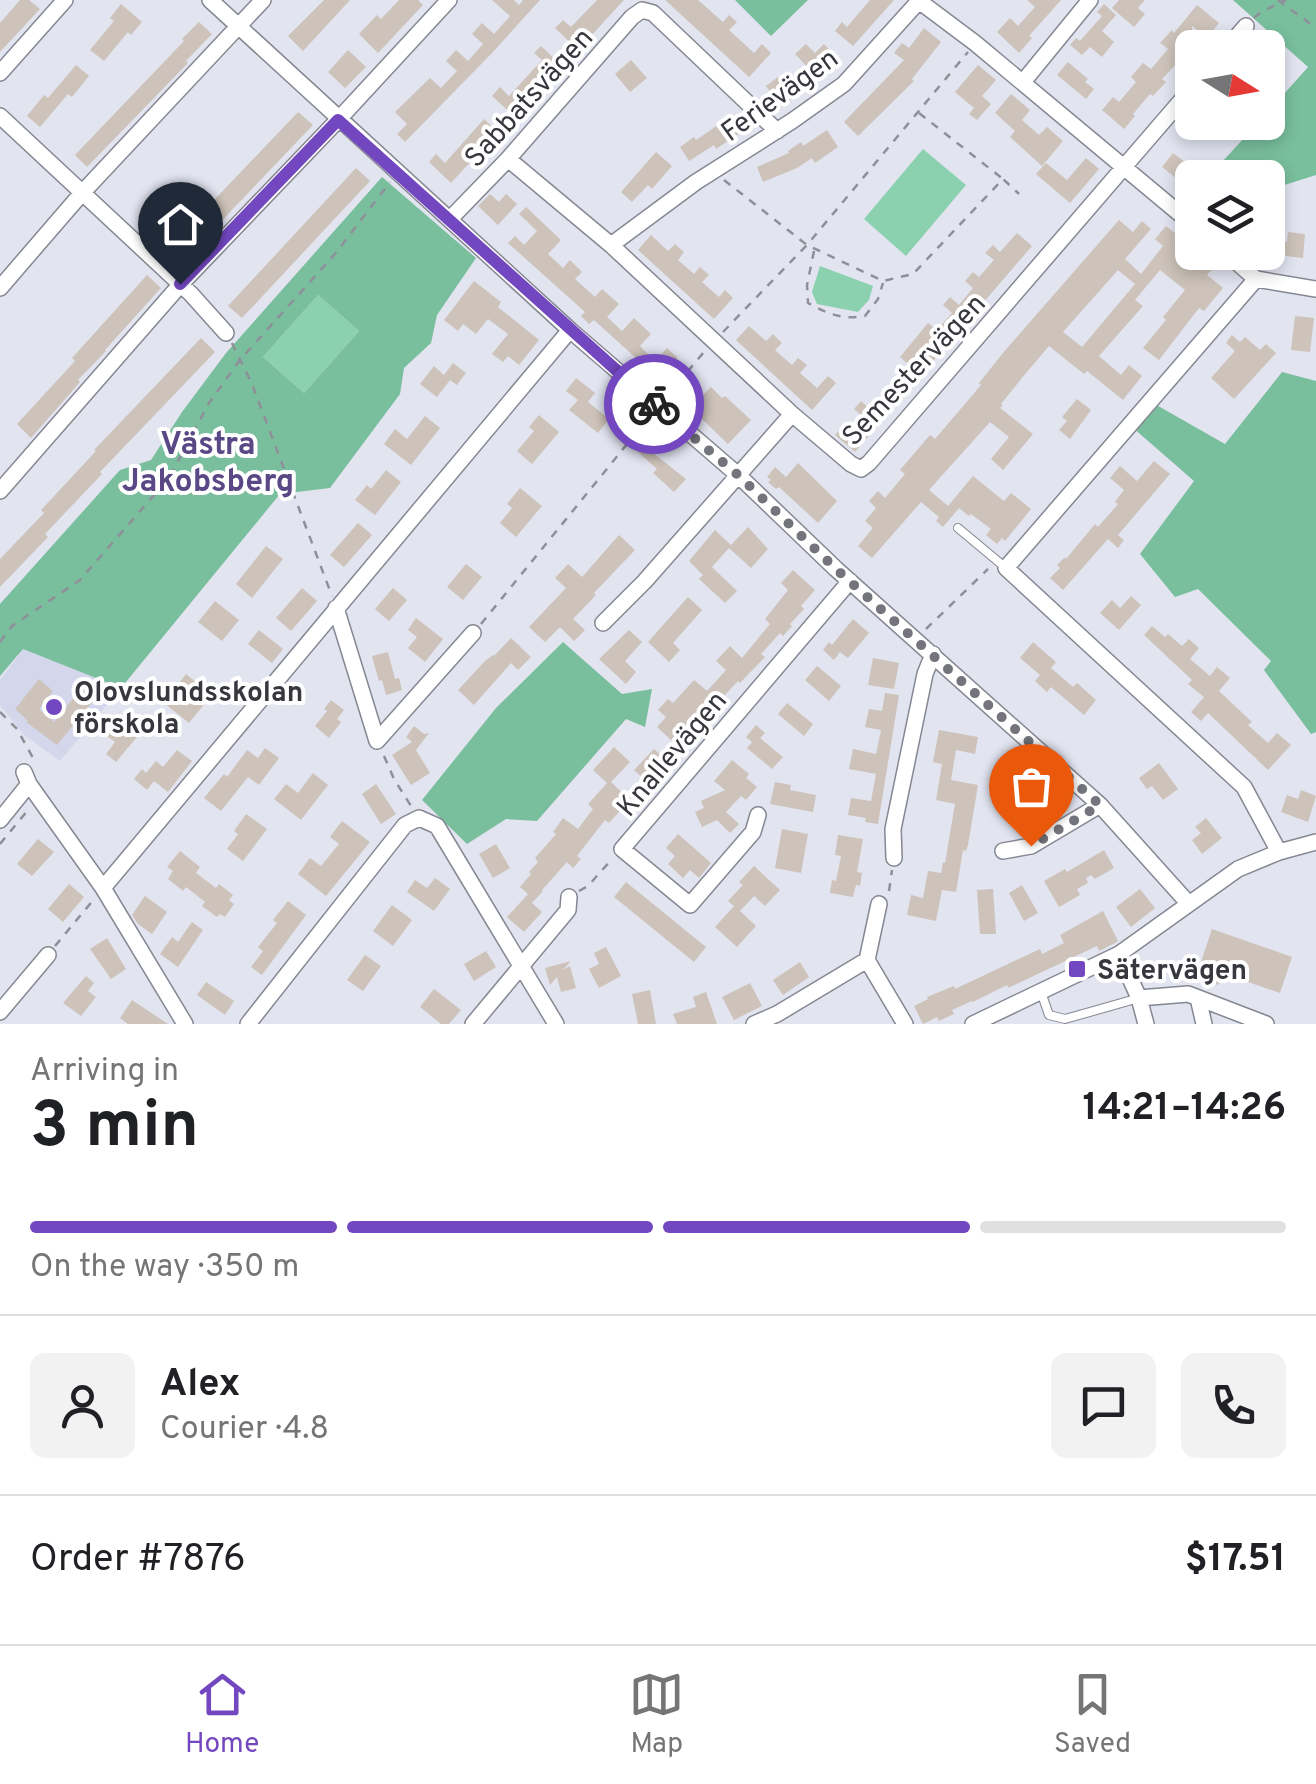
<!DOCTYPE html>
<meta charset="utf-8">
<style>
body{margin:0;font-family:Overpass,sans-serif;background:#f2f2f2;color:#202124;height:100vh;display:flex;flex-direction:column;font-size:38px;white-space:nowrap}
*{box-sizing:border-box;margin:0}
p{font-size:32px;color:#757577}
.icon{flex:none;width:55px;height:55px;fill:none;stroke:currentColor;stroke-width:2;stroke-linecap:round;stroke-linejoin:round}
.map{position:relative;height:1024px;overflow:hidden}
.sheet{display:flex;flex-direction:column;background:#fff;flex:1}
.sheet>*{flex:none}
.needle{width:65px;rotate:101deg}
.tools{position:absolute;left:1175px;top:30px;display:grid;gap:20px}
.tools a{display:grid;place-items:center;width:110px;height:110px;border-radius:15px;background:#fff;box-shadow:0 5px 15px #0003;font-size:50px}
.pin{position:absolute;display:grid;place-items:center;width:85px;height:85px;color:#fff;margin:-102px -42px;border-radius:50% 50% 50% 0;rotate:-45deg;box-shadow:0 0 10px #0007}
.pin .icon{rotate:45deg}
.courier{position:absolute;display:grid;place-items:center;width:100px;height:100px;margin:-50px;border:8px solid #7247bf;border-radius:50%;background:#fff;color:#222;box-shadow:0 2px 12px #0007}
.summary em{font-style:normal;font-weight:700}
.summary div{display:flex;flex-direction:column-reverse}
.summary{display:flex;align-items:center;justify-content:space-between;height:170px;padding:0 30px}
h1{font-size:65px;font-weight:700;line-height:75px}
.bar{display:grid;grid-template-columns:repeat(4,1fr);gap:15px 10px;align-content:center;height:120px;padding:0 30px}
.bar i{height:12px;border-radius:8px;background:#e0e0e0}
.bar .selected{background:#7247bf}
.bar p{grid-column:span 4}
.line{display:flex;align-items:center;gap:25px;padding:0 30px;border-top:2px solid #e0e0e0}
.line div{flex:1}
.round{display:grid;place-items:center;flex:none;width:105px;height:105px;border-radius:15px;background:#f2f2f2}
.menu{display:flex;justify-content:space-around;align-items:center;height:140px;border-top:2px solid #e0e0e0;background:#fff;font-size:28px;color:#757577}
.menu a{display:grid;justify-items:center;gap:5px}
.menu .selected{color:#7247bf}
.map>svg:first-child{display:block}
.built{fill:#d4d7eb}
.green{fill:#8bd1af}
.forest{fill:#79bf9d;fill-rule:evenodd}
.building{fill:#cdc3ba;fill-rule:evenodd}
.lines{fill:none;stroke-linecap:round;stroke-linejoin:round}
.lane-casing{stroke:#858792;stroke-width:10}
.street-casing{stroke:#858792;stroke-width:18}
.path{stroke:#8e8f98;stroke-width:2.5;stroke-dasharray:8 8;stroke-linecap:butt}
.lane{stroke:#fff;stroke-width:8}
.street{stroke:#fff;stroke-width:15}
.done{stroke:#73747c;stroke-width:10;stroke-dasharray:0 18}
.route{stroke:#7247bf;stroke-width:12}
.poi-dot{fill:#7247bf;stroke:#fff;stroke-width:4}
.labels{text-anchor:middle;stroke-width:8;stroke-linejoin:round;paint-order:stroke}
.street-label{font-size:28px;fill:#37383d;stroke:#fff}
.poi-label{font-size:28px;font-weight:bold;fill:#37383d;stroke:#fff;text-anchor:start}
.quarter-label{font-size:32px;font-weight:bold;fill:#5a4785;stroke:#fff}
</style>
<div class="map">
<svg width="1316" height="1024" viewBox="0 0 1316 1024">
<rect width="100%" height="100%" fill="#e2e4f0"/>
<path class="built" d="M23,649L121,688L60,761L24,735L0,705V680Z"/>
<path class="green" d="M923,149L966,185L906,256L864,219Z
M820,266L873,286L869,300L858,312L817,304L812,292Z
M318,295L359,331L304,393L263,357Z"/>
<path class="forest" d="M735,0H808L771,36Z
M1233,0H1316V175L1275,188L1268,178L1257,169L1248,177H1208L1258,123L1268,122V112L1308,67Z
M382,177L476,258L437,315L431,343L404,368L400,394L330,488L280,494L121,688L23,649L0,676V604L120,470L151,460L182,412L226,353ZM318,295L359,331L304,393L263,357Z
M1282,372L1316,381V732L1311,734L1264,670L1271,661L1198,589L1175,597L1140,554L1194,481L1132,427L1153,403L1225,444Z
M563,642L622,694L652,689L645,727L626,719L537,821L506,819L467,844L422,800L496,708Z"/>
<path class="building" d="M20,0H29L40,9L0,52V23Z
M324,0H350L303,51L288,36Z
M399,0H418L423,5L378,53L359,34L377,15L381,19Z
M492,0H514L519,5L523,0H540L492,53L405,142L397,134L407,124L395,112L430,78L441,88L457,71L446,61L456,50L468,61L483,44L472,34L482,23L494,34L510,16Z
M597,0H624L578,50L555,28L563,20L571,27Z
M665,0H698L723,22L729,15L737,22L729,30L754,53L762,44L771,53L749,77Z
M870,0H894L853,46L835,31L842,22L847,27Z
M1027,0H1061L1029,36L1032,38L1019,53L997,32L1010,18L1018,26L1035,7Z
M1119,0H1145L1138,8L1145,14L1134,27L1112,8Z
M121,4L142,22L131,35L128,32L104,61L90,50L114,21L110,18Z
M1104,4L1116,15L1102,31L1114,42L1102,57L1090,47L1082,55L1070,45L1076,38L1080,41L1102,16L1097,12Z
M1197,5L1219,23L1207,38L1192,26V51L1183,62L1180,60L1162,79L1166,82L1153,96L1150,94L1133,114L1135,116L1124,129L1102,110L1113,97L1119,102L1136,82L1131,77L1143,63L1151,69L1168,49L1160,43L1172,30L1174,33Z
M199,22L212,34L186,61L188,63L87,167L75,155L184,41L182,39Z
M924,28L941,42L912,79L914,81L858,136L844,122L904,60L894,53L902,43L909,48Z
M806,44L815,53L824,44L837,58L817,77L795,54Z
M541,46L562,66L515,117L492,96L500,87L509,96L542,60L534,53Z
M348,50L366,67L345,88L328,72Z
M631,60L647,78L630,92L615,74Z
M1068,62L1088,79L1085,82L1094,89L1086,99L1057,75Z
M76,65L89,76L72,97L68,94L40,127L27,116L44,95L48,98Z
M978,65L996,80L982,96L991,104L977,120L969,114L974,108L955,92Z
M778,77L784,84L793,78L803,91L782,107L766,86Z
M1011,94L1030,110L1022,120L1039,135L1047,127L1063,141L1042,166L1010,137L1015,131L995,113Z
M298,112L313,125L210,233L195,220Z
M728,115L740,133L716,149L714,145L689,161L680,147L694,137L696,140L718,125L717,124Z
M484,119L498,132L451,183L429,162L436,154L445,163Z
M827,130L838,147L815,163L812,158L797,168L763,182L757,167L789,153L788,151L801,142L803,146Z
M656,152L672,166L652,189L648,185L632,202L621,192Z
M1173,153L1197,171L1192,177V191L1162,167Z
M1086,158L1099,169L1070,203L1036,174L1046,163L1067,180Z
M356,168L370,181L242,318L228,306Z
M490,194L499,202L506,194L517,204L498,225L478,206Z
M526,207L561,240L548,254L563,268L570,260L582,272L575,279L595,297L602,289L619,304L607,317L622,331L634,318L651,334L640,346L655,361L667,348L678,358L659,379L594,320L589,324L581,316L585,312L508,243L515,236L524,245L537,231L519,214Z
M1119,220L1133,232L1142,221L1151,229L1125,259L1141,274L1163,246L1155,239L1166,226L1180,237L1175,243L1196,260L1200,255L1214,267L1207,275L1223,288L1204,311L1199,308L1159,360L1143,348L1166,320L1163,317L1185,290L1160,270L1135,300L1143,306L1099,356L1121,375L1129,365L1142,376L1123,400L1087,371L1084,374L1049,346L1026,373L1001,404L1003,405L1000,408L1033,434L1003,470L991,459L1009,437L990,422L929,490L948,506L973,476L1004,501L1011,493L1031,509L1005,541L1002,538L997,544L986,535L991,529L971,514L969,516L959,508L943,527L936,521L939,517L921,502L872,558L858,546L873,528L865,521L876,508L869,501L878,491L885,498L905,474L900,470L930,435L935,439L981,385L979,383L1003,353ZM1118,270L1135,284L1082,347L1063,332Z
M1288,232L1305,234L1303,258L1269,254L1270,241L1287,242Z
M1017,233L1032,246L855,452L835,435L842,427L851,436L866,419L854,409L861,401L870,409L908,364L900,357L928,323L937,330L952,313L943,305L950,297L959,305L973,288L965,281L973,272L979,277L994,260L985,253L993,245L1000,252Z
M651,235L668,251L675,244L684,252L678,260L694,274L700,267L709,275L702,282L719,297L725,290L733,298L714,319L638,250Z
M147,275L161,288L105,350L106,351L78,380L80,382L31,438L17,424L75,361L72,358Z
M474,281L501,302L498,307L539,340L519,365L508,356L503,362L492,354L508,334L488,319L476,334L463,324L458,331L444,320Z
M1295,316L1314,318L1310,352L1291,350Z
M749,326L766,341L773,334L782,343L775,350L792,365L798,358L807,365L800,373L817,388L828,376L836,383L812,410L736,340Z
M1232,335L1240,342L1245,337L1260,350L1266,344L1276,353L1234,399L1211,378L1234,352V350L1226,343Z
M201,338L215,352L100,472L102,474L45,534L48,537L0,587V559L44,513L41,510L96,451L94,450Z
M453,363L466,373L457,385L450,380L437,397L420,384L434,366L444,375Z
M576,378L595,393L588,402L609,419L598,433L569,410L578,400L566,391Z
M711,387L722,398L725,396L751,420L728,444L681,399L689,390L699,399Z
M1077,399L1091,410L1070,439L1059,430L1067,421L1062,417Z
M539,415L559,432L532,464L517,451L534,431L529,427Z
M425,416L440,428L411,465L384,444L395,429L407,439Z
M644,446L686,479L674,492L653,473L657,469L638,452Z
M1154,461L1170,474L1118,535L1124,540L1118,548L1108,539L1063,590L1050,578L1060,568L1057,565L1065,557L1066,559L1095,524L1098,527L1118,504L1115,502L1124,490L1110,478L1120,466L1137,481Z
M798,463L837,501L818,523L779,487L776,489L768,482L771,480L767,477L775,467L786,477Z
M386,470L401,482L375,515L355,500L367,485L371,489Z
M520,488L542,506L516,537L500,523L512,508L507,504Z
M358,523L372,535L344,567L330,555Z
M748,527L768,549L751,568L729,548L712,567L737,591L725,603L699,579L703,575L689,561L715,530L731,545Z
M619,535L635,550L594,593L596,595L573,619L585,630L574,641L560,627L545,642L529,627L566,588L555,578L568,564L582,577Z
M266,546L283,559L252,598L236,584Z
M466,564L482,577L463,600L447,587Z
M793,570L815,590L801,606L804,609L790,624L792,626L783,636L780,633L761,654L765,657L740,683L738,681L698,724L702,727L694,736L684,726L671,740L657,727L666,717L658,710L668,699L673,703L694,680L707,691L726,670L716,661L730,646L742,658L770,624L765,619L788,590L781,583Z
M302,588L317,601L291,631L276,618Z
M393,588L407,600L389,621L375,609Z
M1131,596L1141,605L1119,630L1100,613L1112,600L1120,608Z
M688,597L702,610L673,643L680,650L669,662L648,642Z
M215,601L239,620L222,641L198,622Z
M416,618L443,639L425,662L408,648L417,637L408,630Z
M853,619L869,633L848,658L840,652L834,660L823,650L829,642L832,645Z
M1152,626L1165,637L1168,634L1182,646L1189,639L1199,648L1190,659L1210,676L1217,667L1230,678L1219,691L1252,722L1248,725L1268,743L1277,733L1291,745L1268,770L1208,713L1201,721L1191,712L1204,697L1188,684L1192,680L1144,635Z
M259,630L283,649L272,663L248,644Z
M629,630L642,642L625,661L636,672L626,684L599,659Z
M511,638L531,657L518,670L511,663L474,705L458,690L485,661L493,655L494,656Z
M1033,642L1056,662L1051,668L1073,687L1077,683L1096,700L1084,715L1051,687L1047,692L1035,681L1040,675L1020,658Z
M388,652L395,679L399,678L402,690L386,695L382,680L379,681L372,656Z
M873,658L899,663L894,689L868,685Z
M817,666L841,686L829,701L805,680Z
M186,674L212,695L189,723L164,703Z
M39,679L53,691L39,709L54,722L81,689L94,700L57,745L26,722L28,721L15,709Z
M885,693L899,695L878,824L865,822L866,818L848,815L851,798L871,801L876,774L849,769L853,749L876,754L881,730L865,727L869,709L882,711Z
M331,700L344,710L337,719L341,722L329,738L315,726L327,711L324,709Z
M787,703L813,724L804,736L778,714Z
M133,714L147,725L116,762L106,754L115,742L107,736L116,724L122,729Z
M756,725L765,733L760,738L783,757L772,769L747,748L752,742L746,737Z
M414,726L424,734L429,733L416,750L430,773L411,785L392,755L412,742L406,737Z
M939,730L978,737L975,754L956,750L951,780L978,785L968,845L966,851L963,850L956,892L942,890L936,921L907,915L911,895L923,898L928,871L941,873L943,862L945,863L955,804L936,800L942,764L933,762Z
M614,747L630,762L611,782L630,800L609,823L605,820L577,856L581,859L573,868L567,862L542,890L543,891L532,903L542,912L524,932L507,917L528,894L520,887L531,874L529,872L538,862L535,858L556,834L553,832L563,818L578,829L593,809L588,804L607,783L593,770Z
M265,748L279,758L259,785L248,777L221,811L204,798L224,774L227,777L247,750L258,758Z
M654,749L669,763L649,784L634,770Z
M177,750L192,761L168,792L154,781L147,790L134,779L142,769L146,773L156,761L163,767Z
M732,760L749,774L746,778L757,787L746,800L741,796L726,812L739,824L730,833L717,820L702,827L695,812L704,808L701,801L725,790L714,781Z
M1159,763L1178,789L1163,800L1152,786L1147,789L1139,778Z
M313,773L328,785L301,820L274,799L286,784L298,793Z
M775,782L791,785L790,790L816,795L813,812L770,804Z
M376,784L396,814L381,824L362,794Z
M1301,790L1316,796L1308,822L1281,812L1287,795L1298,799Z
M246,814L267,829L243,861L227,849L238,834L234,831Z
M1206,818L1222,838L1202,854L1192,840L1201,833L1195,827Z
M342,821L370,842L326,896L298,874L310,858L321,866L339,844L330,837Z
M782,829L808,834L801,873L775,868Z
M678,834L711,863L699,878L690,870L683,878L668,864L675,856L666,848Z
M838,835L863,839L857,872L862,873L860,886L856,885L853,897L830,893L832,880L836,881L841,856L835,855Z
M38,839L54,852L32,876L17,864Z
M496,844L510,868L493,878L479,854Z
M1104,850L1114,868L1095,879L1091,875L1086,878L1088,883L1077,889L1080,895L1059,907L1044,881L1065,869L1067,872Z
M180,851L200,867L196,873L216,888L219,884L233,895L229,900L234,904L225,917L220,914L217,917L202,906L205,902L186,887L183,891L168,879L173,871L167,867Z
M754,866L780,890L765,906L754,896L740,911L756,926L737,947L715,927L734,906L728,901L743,885L739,882Z
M435,878L450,889L434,911L407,892L415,880L427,888Z
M626,882L706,947L694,962L614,897Z
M69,884L84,897L63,922L48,909Z
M1022,885L1038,913L1024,921L1009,893Z
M993,889L996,934H980L977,890Z
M1140,889L1155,908L1131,927L1116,907Z
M145,896L167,912L152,934L138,924L132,915Z
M288,901L306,915L262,975L251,967L263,951L258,947L277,923L273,920Z
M392,905L412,920L393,946L373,931Z
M1103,911L1118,941L1115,943L1099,951L1097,946L1008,988L1007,985L973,1002L972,1001L952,1010L954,1014L939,1021L937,1017L923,1024L914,1006L928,999L927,997L954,986L955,989L1040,949L1042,954L1064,943L1060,935Z
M192,922L203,930L178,967L160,954L172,937L178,942Z
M1212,929L1292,957L1280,993L1222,973L1218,985L1196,977Z
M107,938L126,969L111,979L90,949Z
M606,947L621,976L599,988L589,969L599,964L594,953Z
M486,951L496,967L474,981L464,964Z
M365,955L381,966L363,991L347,980Z
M571,961L563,970L570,966L576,988L561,992L557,977L550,985L545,968Z
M800,962L809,977L783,995L773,980Z
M86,976L94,983L88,991L96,997L81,1016L63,1003Z
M206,982L234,1001L225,1015L197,995Z
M750,983L762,1006L734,1020L722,997Z
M434,989L461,1010L449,1024H441L420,1007Z
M650,990L656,1024H638L632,994Z
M706,992L717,1024H677L673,1014L696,1007L693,997Z
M132,1000L168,1024H128L120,1018Z"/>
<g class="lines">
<defs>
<path id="lane" d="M958,528L1006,568
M1041,992L1049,1015L1065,1019L1139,998"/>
<path id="street" d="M210,0L570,330L738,475L836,569L1100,805L1189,904
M1227,48L1246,26
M0,73L65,0
M1023,82L1090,0
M0,116L191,294L226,333
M508,159L611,245L792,414L851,464L861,469L869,463L1192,88
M450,219L508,159L632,17L642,10L653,13L777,131
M611,245L696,182L792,121L844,84L919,1L975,43L1192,224
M1225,252L1256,279
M1256,279L1006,568L1244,787L1279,852
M1256,279L1316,289
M0,288L82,193L263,0
M0,491L180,285L338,120L449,0
M336,608L377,741
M603,623L645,581L792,414
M377,741L473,633
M24,772L29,784L103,888L185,1024
M758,815L753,832L690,905L622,849L850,581
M0,820L29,784
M1003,851L1031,846L1100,805
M894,858L893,829L925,674L933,654
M103,888L570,330
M1119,954L1139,998L1146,1024
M867,960L879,904
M1139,998L1188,994L1266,1024
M1198,998L1204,1024
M0,1012L48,955
M248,1024L405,825L419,818L437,826L556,1024
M473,1024L568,910L569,897
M754,1024L777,1014L867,960L905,1024
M973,1024L1119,954L1238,869L1279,852L1316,842"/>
</defs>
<use href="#lane" class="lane-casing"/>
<use href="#street" class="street-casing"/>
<path class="path" d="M1278,0L1316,28
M1254,18L1261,12L1286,0
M919,113L1003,179
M724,180L807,245L883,281L913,274L1003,179L1019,194
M814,251L807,285L808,303C828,314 842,320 865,316L878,299L883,283
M723,332L807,245L968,52
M232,343L252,384L332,596
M667,396L704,352
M481,624L649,417
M926,629L988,569
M0,642L12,626L80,580L169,478L209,403L240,360L335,254L390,182
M0,712L17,729L33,758L31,763
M384,756L394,779L411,806
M0,844L28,810
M579,891L588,886L612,859
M889,891L892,870
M55,946L95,898"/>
<use href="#lane" class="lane"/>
<use href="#street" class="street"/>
</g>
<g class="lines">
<path class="done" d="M654,404L738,475L836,569L1100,805L1031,846"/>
<path class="route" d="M180,284L338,120L654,404"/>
</g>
<g class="poi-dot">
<circle cx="54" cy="707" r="10"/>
<rect x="1067" y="959" width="20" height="20" rx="5"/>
</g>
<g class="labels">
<g class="street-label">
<text transform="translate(779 94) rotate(-36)" y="10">Ferievägen</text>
<text transform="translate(528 97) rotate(-48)" y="10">Sabbatsvägen</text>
<text transform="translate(913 369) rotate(-47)" y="10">Semestervägen</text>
<text transform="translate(671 753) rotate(-50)" y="10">Knallevägen</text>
</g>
<g class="poi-label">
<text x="74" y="701">Olovslundsskolan<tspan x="74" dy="32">förskola</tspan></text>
<text x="1097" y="979">Sätervägen</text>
</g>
<g class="quarter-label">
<text x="208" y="454">Västra<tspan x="208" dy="37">Jakobsberg</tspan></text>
</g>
</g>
</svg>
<div class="tools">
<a><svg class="needle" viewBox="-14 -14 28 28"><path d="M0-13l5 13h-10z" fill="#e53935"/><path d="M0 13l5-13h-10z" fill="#757577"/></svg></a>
<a><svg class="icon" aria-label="layers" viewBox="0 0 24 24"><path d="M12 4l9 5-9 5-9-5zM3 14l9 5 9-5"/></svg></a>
</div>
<div class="pin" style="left:1031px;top:846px;background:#ea580c"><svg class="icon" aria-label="bag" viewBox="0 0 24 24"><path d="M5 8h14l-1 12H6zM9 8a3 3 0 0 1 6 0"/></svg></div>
<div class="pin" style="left:180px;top:284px;background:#1f2937"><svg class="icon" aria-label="home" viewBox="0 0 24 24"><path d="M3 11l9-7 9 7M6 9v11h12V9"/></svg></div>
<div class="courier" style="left:654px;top:404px"><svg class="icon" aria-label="bike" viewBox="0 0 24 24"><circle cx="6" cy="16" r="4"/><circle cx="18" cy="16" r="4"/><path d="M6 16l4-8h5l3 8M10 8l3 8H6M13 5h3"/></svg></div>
</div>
<section class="sheet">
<div class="summary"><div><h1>3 min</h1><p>Arriving in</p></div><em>14:21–14:26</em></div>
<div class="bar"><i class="selected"></i><i class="selected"></i><i class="selected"></i><i></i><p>On the way · 350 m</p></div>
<div class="line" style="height:180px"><a class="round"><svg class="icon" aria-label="person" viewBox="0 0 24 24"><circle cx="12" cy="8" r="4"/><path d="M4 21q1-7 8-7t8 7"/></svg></a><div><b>Alex</b><p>Courier · 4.8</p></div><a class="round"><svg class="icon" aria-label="chat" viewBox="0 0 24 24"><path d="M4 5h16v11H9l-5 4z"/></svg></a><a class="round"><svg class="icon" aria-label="phone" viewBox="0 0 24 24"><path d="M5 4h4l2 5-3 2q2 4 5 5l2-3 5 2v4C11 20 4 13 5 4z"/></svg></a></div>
<div class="line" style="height:130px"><div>Order #7876</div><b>$17.51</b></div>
</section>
<nav class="menu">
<a class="selected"><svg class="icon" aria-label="home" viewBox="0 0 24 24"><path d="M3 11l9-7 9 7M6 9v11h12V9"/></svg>Home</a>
<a><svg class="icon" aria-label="map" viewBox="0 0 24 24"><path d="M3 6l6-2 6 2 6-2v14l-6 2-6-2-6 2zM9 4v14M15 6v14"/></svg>Map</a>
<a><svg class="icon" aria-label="saved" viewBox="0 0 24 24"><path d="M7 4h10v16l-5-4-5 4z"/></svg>Saved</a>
</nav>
